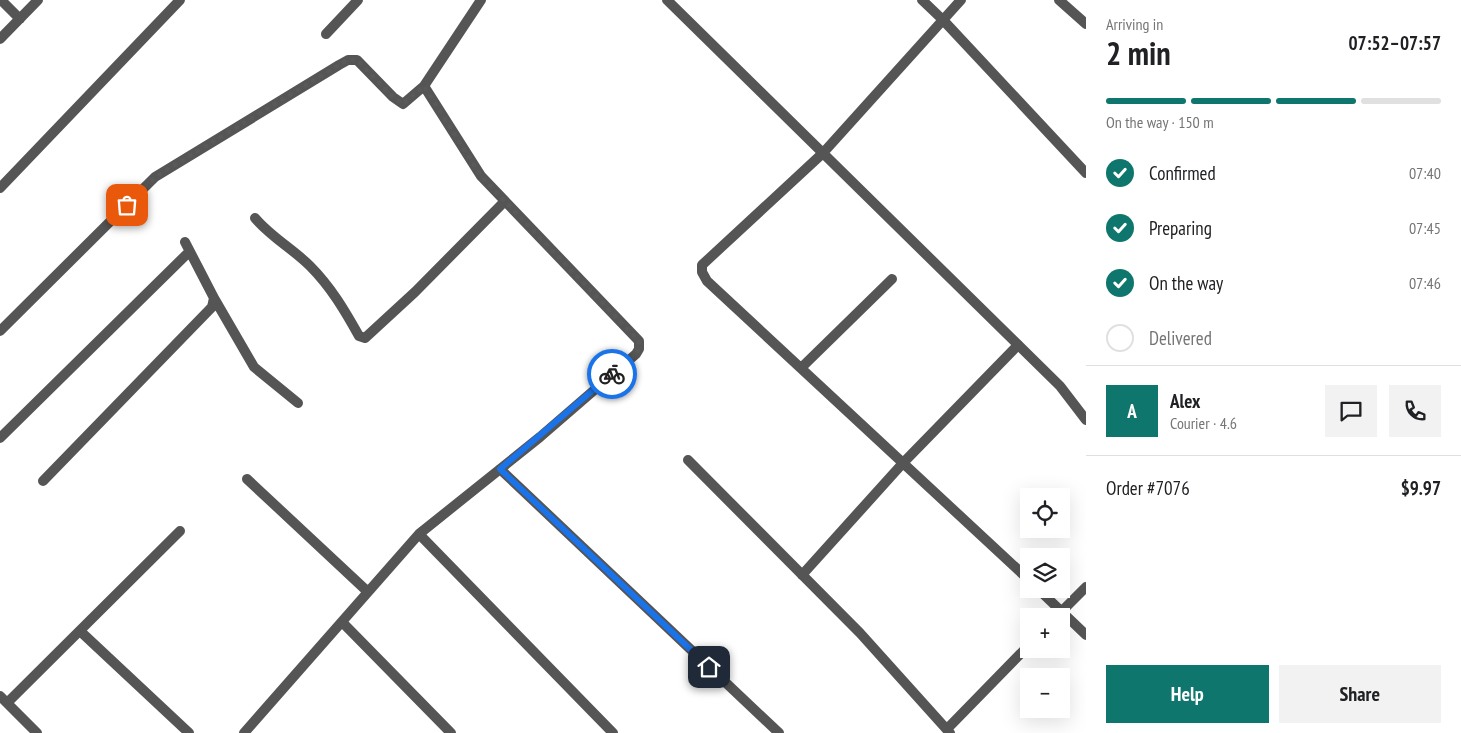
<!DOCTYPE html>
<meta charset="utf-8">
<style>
body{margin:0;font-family:"PT Sans Narrow",sans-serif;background:#f2f2f2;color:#202124;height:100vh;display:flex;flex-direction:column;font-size:19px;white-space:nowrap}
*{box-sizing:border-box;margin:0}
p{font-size:16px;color:#757577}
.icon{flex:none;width:28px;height:28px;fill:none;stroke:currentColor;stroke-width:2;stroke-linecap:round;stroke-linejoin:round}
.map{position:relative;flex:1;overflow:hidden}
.side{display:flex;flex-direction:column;background:#fff;width:375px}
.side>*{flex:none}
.tools{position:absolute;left:1020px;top:488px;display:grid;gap:10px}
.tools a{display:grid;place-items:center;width:50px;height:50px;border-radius:0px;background:#fff;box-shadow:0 5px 20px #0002;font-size:25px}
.pin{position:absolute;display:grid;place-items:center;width:42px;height:42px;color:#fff;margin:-21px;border-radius:10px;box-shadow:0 2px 8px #0006}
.courier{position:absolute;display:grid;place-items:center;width:50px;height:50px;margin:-25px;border:4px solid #1a73e8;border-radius:50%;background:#fff;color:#222;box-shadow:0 1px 6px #0007}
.summary em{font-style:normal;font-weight:700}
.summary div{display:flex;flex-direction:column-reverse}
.summary{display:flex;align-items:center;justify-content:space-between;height:85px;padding:0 20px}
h1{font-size:32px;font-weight:700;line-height:38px}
.bar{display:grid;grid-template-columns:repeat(4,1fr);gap:8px 5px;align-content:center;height:60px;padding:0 20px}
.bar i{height:6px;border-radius:4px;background:#e0e0e0}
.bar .current{background:#0f766e}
.bar p{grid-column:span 4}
.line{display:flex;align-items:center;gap:12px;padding:0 20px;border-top:1px solid #e0e0e0}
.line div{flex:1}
.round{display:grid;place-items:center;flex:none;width:52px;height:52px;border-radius:0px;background:#f2f2f2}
ol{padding:0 20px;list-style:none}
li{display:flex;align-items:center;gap:15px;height:55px}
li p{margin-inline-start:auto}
li .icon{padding:5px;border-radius:50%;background:#0f766e;color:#fff;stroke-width:4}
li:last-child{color:#757577}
li i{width:28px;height:28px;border:2px solid #e0e0e0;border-radius:50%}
.button{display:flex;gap:10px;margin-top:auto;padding:10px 20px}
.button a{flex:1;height:58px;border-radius:0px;background:#0f766e;color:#fff;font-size:20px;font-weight:700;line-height:58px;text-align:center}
.button a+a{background:#f2f2f2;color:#202124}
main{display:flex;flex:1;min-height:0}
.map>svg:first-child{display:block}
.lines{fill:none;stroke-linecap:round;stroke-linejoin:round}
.minor{stroke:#555;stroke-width:10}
.tertiary{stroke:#555;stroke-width:10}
.done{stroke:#595959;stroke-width:5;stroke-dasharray:0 9}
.route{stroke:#1a73e8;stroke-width:6}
</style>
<main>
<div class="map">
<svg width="1086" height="733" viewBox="0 0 1086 733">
<rect width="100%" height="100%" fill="#fff"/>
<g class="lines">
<path class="minor" d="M1,0L20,19
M922,0L943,20L1086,173
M1059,0L1086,24
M326,34L358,0
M0,39L38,0
M823,153L702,265V272L707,281L1029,580
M0,188L180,0
M255,218C271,237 293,249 310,266C331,287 345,311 359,336L365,338L415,292L505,201
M214,298L254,367L298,403
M0,331L155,177L339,65L348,60H357L393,97L403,104L424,86L481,0
M801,368L892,279
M0,438L189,252
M688,460L860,633L950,733
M500,469L779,733
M247,479L368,592
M43,481L212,307L214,298L185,242
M419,534L613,733
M802,575L903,463L1018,345
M1038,589L1086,635
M1057,616L1086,587
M342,622L451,733
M80,631L189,733
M0,696L37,733
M7,703L180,531
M947,729L1029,645
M244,733L419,534L540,437L636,354L639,349V341L481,176L424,86"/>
<path class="tertiary" d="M667,0L1060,386L1086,420
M823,153L961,0"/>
</g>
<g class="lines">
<path class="done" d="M127,205L155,177L339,65L348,60H357L393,97L403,104L424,86L481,176L639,341V349L636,354L612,374"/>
<path class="route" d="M612,374L500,469L709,667"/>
</g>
</svg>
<div class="tools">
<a><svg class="icon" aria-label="locate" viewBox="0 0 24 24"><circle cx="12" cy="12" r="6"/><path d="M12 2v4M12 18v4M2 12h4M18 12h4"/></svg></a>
<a><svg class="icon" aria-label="layers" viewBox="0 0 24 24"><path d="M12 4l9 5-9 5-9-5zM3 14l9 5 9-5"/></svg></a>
<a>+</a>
<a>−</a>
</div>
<div class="pin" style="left:127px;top:205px;background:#ea580c"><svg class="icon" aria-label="bag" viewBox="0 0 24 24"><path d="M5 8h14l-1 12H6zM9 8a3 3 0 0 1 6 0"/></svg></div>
<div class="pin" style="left:709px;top:667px;background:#1f2937"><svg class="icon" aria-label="home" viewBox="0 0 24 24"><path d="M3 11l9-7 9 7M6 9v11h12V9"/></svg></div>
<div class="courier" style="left:612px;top:374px"><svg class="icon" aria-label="bike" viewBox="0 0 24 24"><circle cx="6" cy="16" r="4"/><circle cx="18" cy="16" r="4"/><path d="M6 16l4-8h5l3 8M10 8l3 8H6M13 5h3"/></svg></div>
</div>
<section class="side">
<div class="summary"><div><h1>2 min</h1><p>Arriving in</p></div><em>07:52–07:57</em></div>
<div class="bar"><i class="current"></i><i class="current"></i><i class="current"></i><i></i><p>On the way · 150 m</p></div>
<ol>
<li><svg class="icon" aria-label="check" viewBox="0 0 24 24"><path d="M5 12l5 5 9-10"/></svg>Confirmed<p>07:40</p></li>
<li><svg class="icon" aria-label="check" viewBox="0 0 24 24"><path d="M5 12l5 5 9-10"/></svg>Preparing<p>07:45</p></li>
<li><svg class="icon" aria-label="check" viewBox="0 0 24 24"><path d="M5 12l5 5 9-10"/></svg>On the way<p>07:46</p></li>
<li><i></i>Delivered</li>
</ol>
<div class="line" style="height:90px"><b class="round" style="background:#0f766e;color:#fff">A</b><div><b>Alex</b><p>Courier · 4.6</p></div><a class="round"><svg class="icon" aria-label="chat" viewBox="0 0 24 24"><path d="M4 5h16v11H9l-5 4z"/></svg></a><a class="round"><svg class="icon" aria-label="phone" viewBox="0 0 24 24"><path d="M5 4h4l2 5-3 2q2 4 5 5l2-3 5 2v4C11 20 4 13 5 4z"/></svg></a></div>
<div class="line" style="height:65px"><div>Order #7076</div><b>$9.97</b></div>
<div class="button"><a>Help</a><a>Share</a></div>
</section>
</main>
